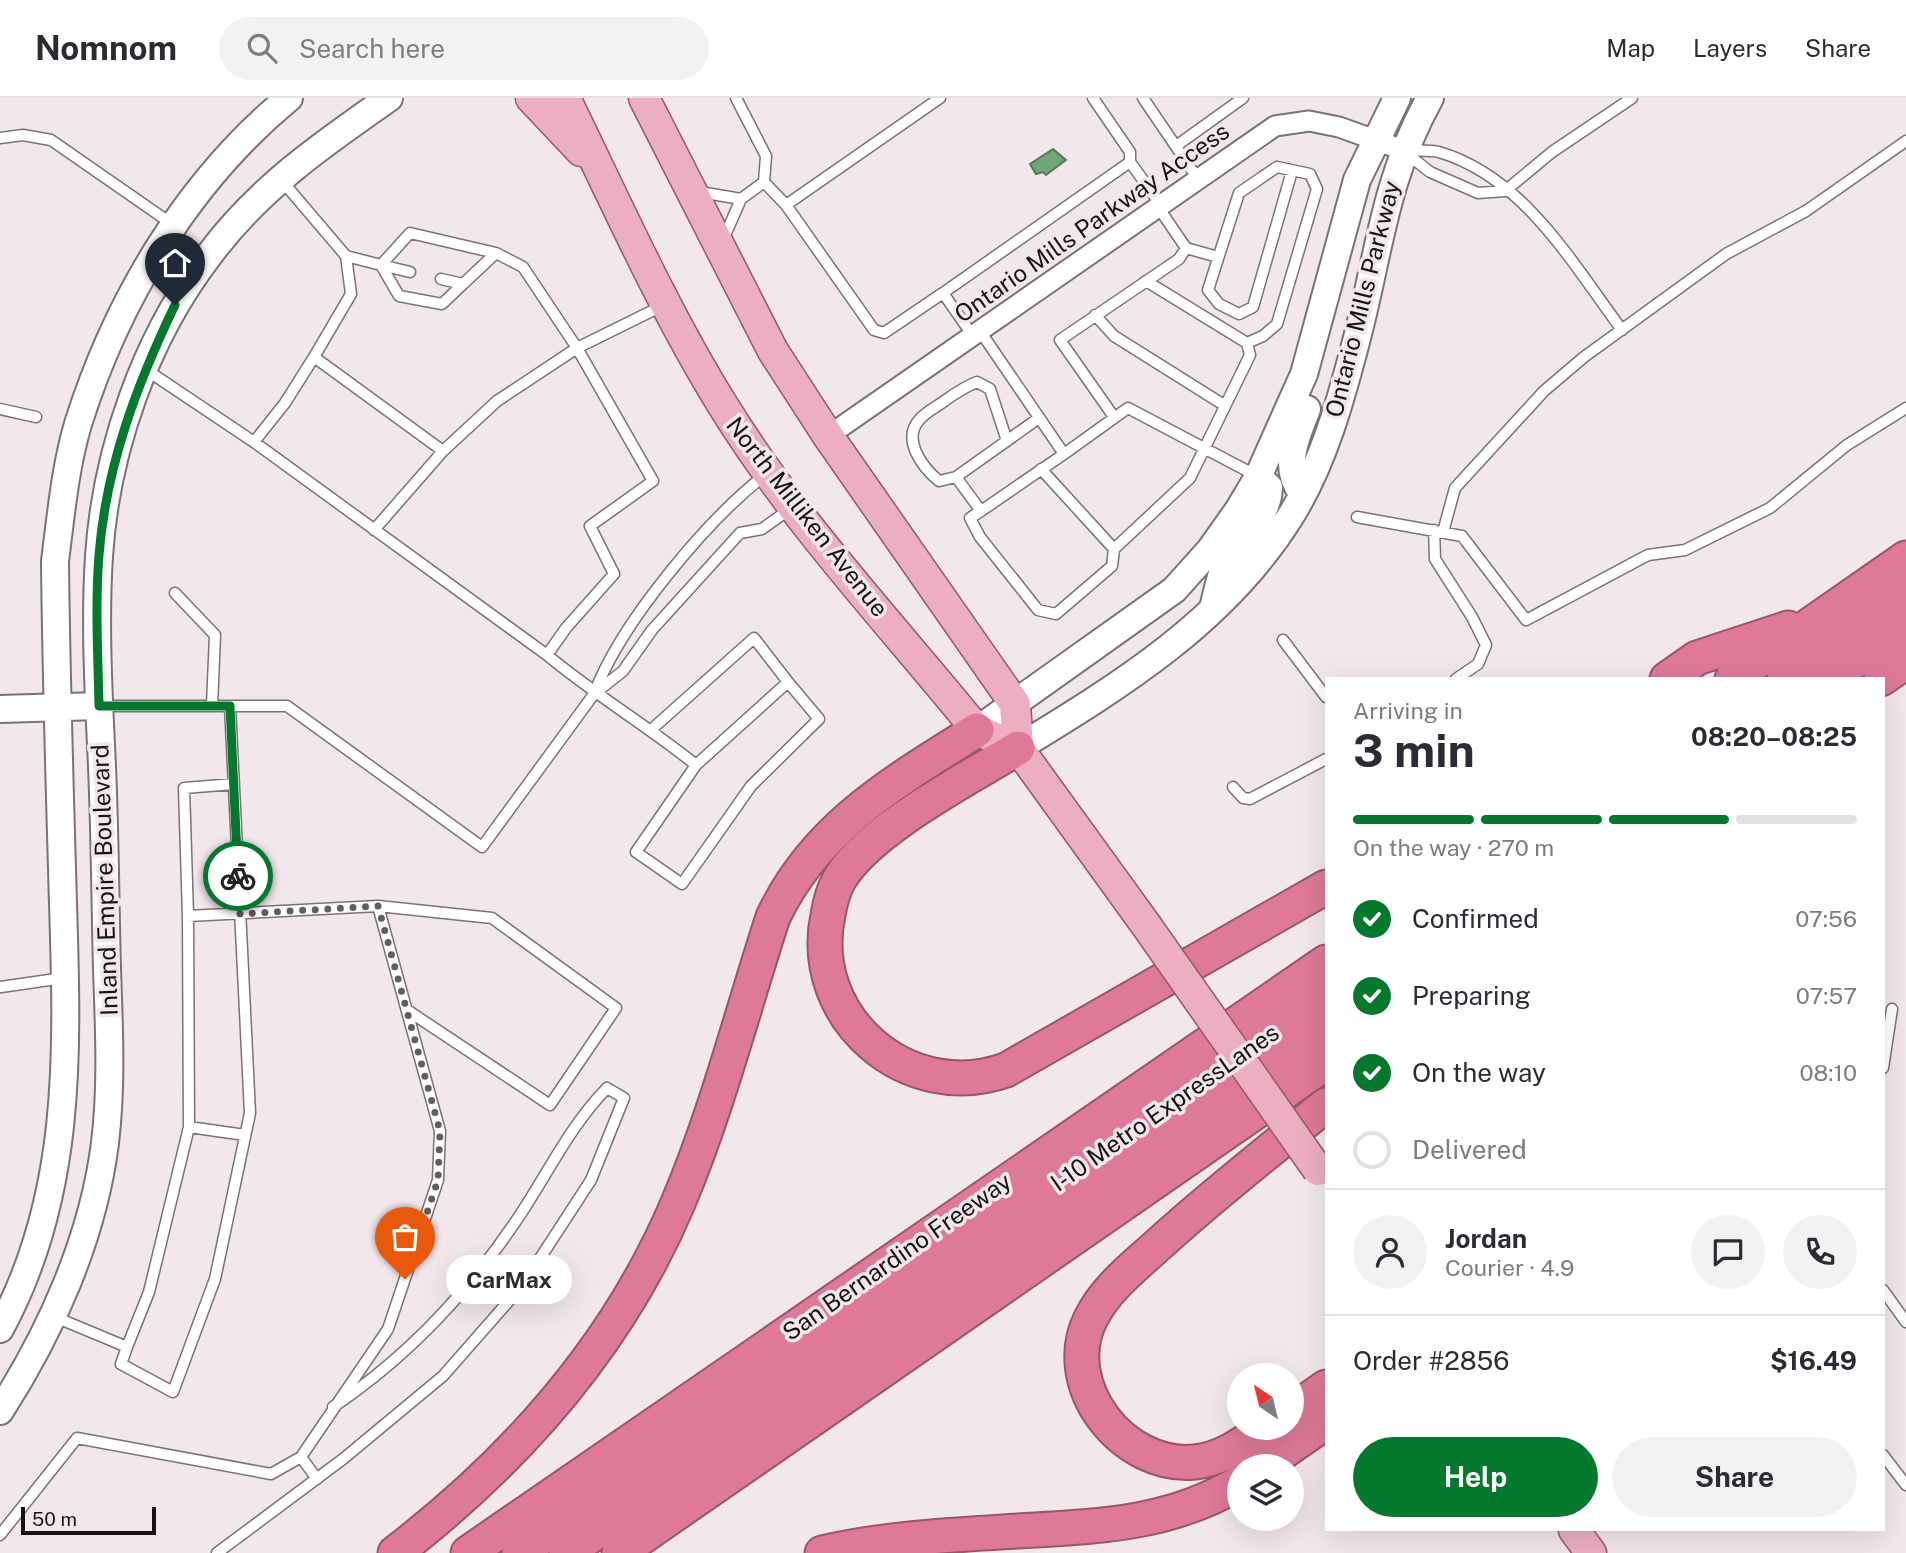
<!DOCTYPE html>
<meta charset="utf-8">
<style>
body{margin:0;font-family:"Public Sans",sans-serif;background:#f2f2f3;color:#2b2b33;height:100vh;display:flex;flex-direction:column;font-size:26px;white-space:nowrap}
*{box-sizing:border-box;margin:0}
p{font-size:23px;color:#7c7c81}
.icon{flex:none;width:38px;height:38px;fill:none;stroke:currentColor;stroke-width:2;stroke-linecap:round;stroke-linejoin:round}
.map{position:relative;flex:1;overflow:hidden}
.details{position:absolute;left:1325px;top:579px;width:560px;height:854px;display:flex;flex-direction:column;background:#fff;border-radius:0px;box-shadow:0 7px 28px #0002}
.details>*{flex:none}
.needle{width:46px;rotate:325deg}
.controls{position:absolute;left:1227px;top:1265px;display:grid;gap:14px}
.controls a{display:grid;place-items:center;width:77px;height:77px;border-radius:50%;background:#fff;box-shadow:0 7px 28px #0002;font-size:35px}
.scale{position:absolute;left:21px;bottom:18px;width:135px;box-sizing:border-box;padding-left:7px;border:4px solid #171314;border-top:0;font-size:19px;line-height:24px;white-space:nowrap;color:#171314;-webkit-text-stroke:5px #f2e7ea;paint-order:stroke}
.pin{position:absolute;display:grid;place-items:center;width:60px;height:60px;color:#fff;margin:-72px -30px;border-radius:50% 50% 50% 0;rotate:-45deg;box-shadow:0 0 7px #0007}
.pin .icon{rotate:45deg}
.courier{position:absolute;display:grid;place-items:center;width:70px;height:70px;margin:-35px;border:5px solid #04782d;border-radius:50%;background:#fff;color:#222;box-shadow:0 2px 9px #0007}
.bubble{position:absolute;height:49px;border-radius:24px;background:#fff;box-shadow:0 7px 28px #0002;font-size:23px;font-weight:700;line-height:49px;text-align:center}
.overview em{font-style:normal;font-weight:700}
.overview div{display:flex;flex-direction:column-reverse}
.overview{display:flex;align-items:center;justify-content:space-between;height:119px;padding:0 28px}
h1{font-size:46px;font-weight:700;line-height:52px}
.bar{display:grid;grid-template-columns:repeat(4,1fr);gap:10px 7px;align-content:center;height:84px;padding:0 28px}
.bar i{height:9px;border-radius:5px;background:#e1e1e2}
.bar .current{background:#04782d}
.bar p{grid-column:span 4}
.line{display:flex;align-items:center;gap:18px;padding:0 28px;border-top:2px solid #e1e1e2}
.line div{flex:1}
.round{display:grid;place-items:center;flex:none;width:74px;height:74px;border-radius:37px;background:#f2f2f3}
ol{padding:0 28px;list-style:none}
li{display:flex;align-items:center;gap:21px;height:77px}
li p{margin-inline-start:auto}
li .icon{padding:7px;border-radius:50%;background:#04782d;color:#fff;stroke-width:4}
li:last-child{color:#7c7c81}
li i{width:38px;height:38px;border:4px solid #e1e1e2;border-radius:50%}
.button{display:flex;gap:14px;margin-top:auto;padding:14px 28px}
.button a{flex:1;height:80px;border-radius:42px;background:#04782d;color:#fff;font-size:28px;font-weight:700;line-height:80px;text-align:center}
.button a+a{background:#f2f2f3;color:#2b2b33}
header{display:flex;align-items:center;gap:42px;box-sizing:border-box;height:98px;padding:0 35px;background:#fff;border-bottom:2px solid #e1e1e2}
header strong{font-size:33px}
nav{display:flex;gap:38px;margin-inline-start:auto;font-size:24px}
.search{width:490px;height:63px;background:#f2f2f3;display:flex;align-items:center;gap:18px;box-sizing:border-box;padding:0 24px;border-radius:38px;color:#7c7c81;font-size:26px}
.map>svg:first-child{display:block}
.water{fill:#6ea675;stroke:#547a58;stroke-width:2}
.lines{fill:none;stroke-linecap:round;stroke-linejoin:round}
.lane-casing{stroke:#7c7274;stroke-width:13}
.street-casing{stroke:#7c7274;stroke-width:23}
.secondary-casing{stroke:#7c7274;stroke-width:30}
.primary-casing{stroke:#985669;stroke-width:33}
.highway-casing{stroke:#985669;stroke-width:37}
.lane{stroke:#fff;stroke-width:10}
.street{stroke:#fff;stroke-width:19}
.secondary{stroke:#fff;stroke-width:26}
.primary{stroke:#ebafc1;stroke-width:30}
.highway{stroke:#de7a97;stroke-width:33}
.primary-bridge-casing{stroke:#985669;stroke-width:33;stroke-linecap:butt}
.primary-bridge{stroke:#ebafc1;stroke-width:30}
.done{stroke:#645d5f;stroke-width:7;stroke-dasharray:0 12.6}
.route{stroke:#04782d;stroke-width:9}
.labels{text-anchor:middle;stroke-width:7;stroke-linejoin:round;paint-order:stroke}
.street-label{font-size:24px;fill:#171314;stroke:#f2e7ea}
</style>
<header>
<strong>Nomnom</strong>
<div class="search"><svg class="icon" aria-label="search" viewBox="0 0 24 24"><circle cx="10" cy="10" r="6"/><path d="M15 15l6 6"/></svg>Search here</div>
<nav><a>Map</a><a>Layers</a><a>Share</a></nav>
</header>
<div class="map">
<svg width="1906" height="1455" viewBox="0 0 1906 1455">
<rect width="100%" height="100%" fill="#f2e7ea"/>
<path class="water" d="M1053,51L1066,62L1046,77L1043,74L1036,76L1030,66Z"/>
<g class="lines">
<defs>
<path id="lane" d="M736,0L766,58L764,84
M1093,0L1130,54V64L1161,107
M1143,0L1198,81
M0,40L23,37L51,42L172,126
M1176,48L1243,0
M1407,52C1417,53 1429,52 1439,54C1524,79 1572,165 1622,232
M1406,55L1430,74L1478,95L1505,93L1552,54L1632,0
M283,84L346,158L351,196L314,259L443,353L497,303L577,250L523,169L496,155L410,135L381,167L346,158
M700,94L741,101
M786,107L940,0
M723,142L741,101L764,84L786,107L874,232L884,235L943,195L973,238
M1186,150L1218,159
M381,167L399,198L442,206L463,186
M381,167L410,174
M441,181L463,186L496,155
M943,195L1130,64
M1095,217L1114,238L1224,307
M980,233L1064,356L1128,310L1257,378
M1247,245L1263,238L1277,226L1317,91L1310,76L1277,69L1239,95L1208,192L1219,206L1239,216L1253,209L1292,73
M145,271L254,344L547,557L566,530L614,476L590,428L653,383L577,250L662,208
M0,311L36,319
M1114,319L1060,242L1179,161L1186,150L1158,109
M1039,320L956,379L981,413L1064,356
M254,344L285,305L314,259
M1041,371L1114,451L1190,380L1250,257L1247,245L1146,183
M765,377C706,423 620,526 594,596L623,573L652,532L740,435L762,431L790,411
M956,379L939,383C922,369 901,341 920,321C926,314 936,309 943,304C954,296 964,289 977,284L990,291L1007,343
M981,413L970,420L980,439L1038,512L1056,516L1112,468L1114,451
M1357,419L1462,438L1526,522L1648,457L1685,452L1770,410L1847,347L1906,310
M374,432L443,353
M1434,432L1435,461L1472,519L1486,547L1478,566L1456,581
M1443,434L1455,390L1544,293L1584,259L1726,156L1806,113L1906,43
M175,495L215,537L212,608
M1283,542L1326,599
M547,557C595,597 648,628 696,667L788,584L819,621L751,688L682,786L636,754L696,667
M102,608H287L482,749L594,596
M652,631L754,540L788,584
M234,686L184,690L188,818L378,808L440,1033L438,1082L388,1231L301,1359L317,1381
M1233,689L1243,700L1250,701L1326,661
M378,808L492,820L616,910L550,1007L407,912
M1,889L63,880
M1883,970L1892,911
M189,1029L245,1037
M1883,1192L1906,1224
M55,1219L127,1249L121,1266L173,1294L215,1181L250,1015L230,608
M127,1249L149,1194L189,1029L188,818
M1883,1357L1906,1387
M0,1437L77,1340L271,1376L301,1359
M217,1455L343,1361L443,1278L522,1188L591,1082L624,1000L607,990C571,1027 550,1071 522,1114C472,1190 409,1258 333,1309"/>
<path id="street" d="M828,338L1275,28L1309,23L1339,29L1403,52"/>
<path id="secondary" d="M1302,395C1282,368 1296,339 1307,311
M1213,510C1217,496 1219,479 1226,466C1240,439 1268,422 1269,389L1258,379
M0,611L99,608
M977,632L1174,492L1210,452L1239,411L1258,379L1304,276L1357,82L1397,0
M1018,650C1121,587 1224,524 1290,419C1324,365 1342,298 1358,236C1380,150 1385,81 1430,0
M0,1231C79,1086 66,928 62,770C59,667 56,565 55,463C61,417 65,370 78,326C117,202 188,83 289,0
M0,1313C51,1234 93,1140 105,1045C112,987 109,930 107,871C105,797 105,722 101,647C98,585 95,520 99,458C106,353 145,240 210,156C259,90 323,46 389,0"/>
<path id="primary" d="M531,0L581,53
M565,0C615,102 662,209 722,306C794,423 890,525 977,632L1018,650L1146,827
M644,0L773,253L828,338L1015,606L1018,650
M1574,1432L1591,1455"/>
<path id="highway" d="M1667,581L1697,560L1788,530
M1732,581L1906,460
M1784,581L1906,496
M1829,581L1906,528
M1881,581L1906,564
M1018,650C969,680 868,732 839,782C833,793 830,805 828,817C806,920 908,1007 1006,972L1326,789
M1292,1313L1326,1289
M1266,1330C1244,1345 1222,1361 1195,1364C1123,1371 1057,1287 1091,1220C1107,1189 1134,1169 1159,1146C1213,1097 1270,1052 1326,1007
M1263,1368L1326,1324
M395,1455C516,1362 618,1247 678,1105C717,1013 742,914 773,819C816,728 896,683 977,632
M468,1455L1326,864
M519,1455L1326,898
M566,1455L1326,928
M619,1455L1326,965
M822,1455C887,1440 952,1437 1018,1433C1099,1428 1168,1427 1239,1385"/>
</defs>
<use href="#lane" class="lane-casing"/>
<use href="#street" class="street-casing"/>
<use href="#secondary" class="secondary-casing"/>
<use href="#primary" class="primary-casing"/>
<use href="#highway" class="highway-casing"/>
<use href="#lane" class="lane"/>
<use href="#street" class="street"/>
<use href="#secondary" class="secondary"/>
<use href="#primary" class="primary"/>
<use href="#highway" class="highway"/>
<defs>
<path id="primary-bridge" d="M1146,827L1318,1072"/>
</defs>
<use href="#primary-bridge" class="primary-bridge-casing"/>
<use href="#primary-bridge" class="primary-bridge"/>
</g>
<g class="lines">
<path class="done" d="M238,778L240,816L378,808L440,1033L438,1082L405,1181"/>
<path class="route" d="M175,207C137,286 106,368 99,457C95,506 98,558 99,608H230L238,778"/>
</g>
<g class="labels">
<g class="street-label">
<text transform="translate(1092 125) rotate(-35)" y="8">Ontario Mills Parkway Access</text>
<text transform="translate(1363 201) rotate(-76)" y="8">Ontario Mills Parkway</text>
<text transform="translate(807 419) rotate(52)" y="8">North Milliken Avenue</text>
<text transform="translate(105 782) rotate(-92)" y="8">Inland Empire Boulevard</text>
<text transform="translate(1165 1010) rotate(-35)" y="8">I-10 Metro ExpressLanes</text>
<text transform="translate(897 1159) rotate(-35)" y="8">San Bernardino Freeway</text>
</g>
</g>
</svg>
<div class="controls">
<a><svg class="needle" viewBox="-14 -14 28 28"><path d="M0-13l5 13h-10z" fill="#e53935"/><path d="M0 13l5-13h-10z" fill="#7c7c81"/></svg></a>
<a><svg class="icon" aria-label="layers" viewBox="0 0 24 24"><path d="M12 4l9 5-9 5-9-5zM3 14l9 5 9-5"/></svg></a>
</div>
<div class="scale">50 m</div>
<div class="pin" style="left:405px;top:1181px;background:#ea580c"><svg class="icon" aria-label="bag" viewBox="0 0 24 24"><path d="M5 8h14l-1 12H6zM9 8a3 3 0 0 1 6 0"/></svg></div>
<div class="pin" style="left:175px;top:207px;background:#1f2937"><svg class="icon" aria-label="home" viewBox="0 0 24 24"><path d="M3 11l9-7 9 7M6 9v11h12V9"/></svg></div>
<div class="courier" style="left:238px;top:778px"><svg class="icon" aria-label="bike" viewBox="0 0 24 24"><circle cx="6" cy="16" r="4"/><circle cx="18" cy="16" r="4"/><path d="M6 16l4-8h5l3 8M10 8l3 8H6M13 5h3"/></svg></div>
<div class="bubble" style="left:446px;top:1157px;width:126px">CarMax</div>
<section class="details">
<div class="overview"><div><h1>3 min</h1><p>Arriving in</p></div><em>08:20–08:25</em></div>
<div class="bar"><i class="current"></i><i class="current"></i><i class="current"></i><i></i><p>On the way · 270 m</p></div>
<ol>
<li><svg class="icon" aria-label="check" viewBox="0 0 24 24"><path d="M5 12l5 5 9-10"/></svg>Confirmed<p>07:56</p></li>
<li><svg class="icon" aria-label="check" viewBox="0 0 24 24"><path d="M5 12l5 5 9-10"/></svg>Preparing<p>07:57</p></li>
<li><svg class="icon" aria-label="check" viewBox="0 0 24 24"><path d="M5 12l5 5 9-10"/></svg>On the way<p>08:10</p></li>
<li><i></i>Delivered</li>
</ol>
<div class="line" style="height:126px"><a class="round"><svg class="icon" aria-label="person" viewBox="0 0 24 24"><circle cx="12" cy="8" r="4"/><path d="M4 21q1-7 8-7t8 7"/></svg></a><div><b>Jordan</b><p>Courier · 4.9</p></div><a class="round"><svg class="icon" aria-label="chat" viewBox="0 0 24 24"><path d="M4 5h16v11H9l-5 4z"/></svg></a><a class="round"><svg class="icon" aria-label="phone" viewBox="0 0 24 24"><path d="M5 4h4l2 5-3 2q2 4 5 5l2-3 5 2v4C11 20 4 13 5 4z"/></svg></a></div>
<div class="line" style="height:91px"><div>Order #2856</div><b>$16.49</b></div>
<div class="button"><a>Help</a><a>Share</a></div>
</section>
</div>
